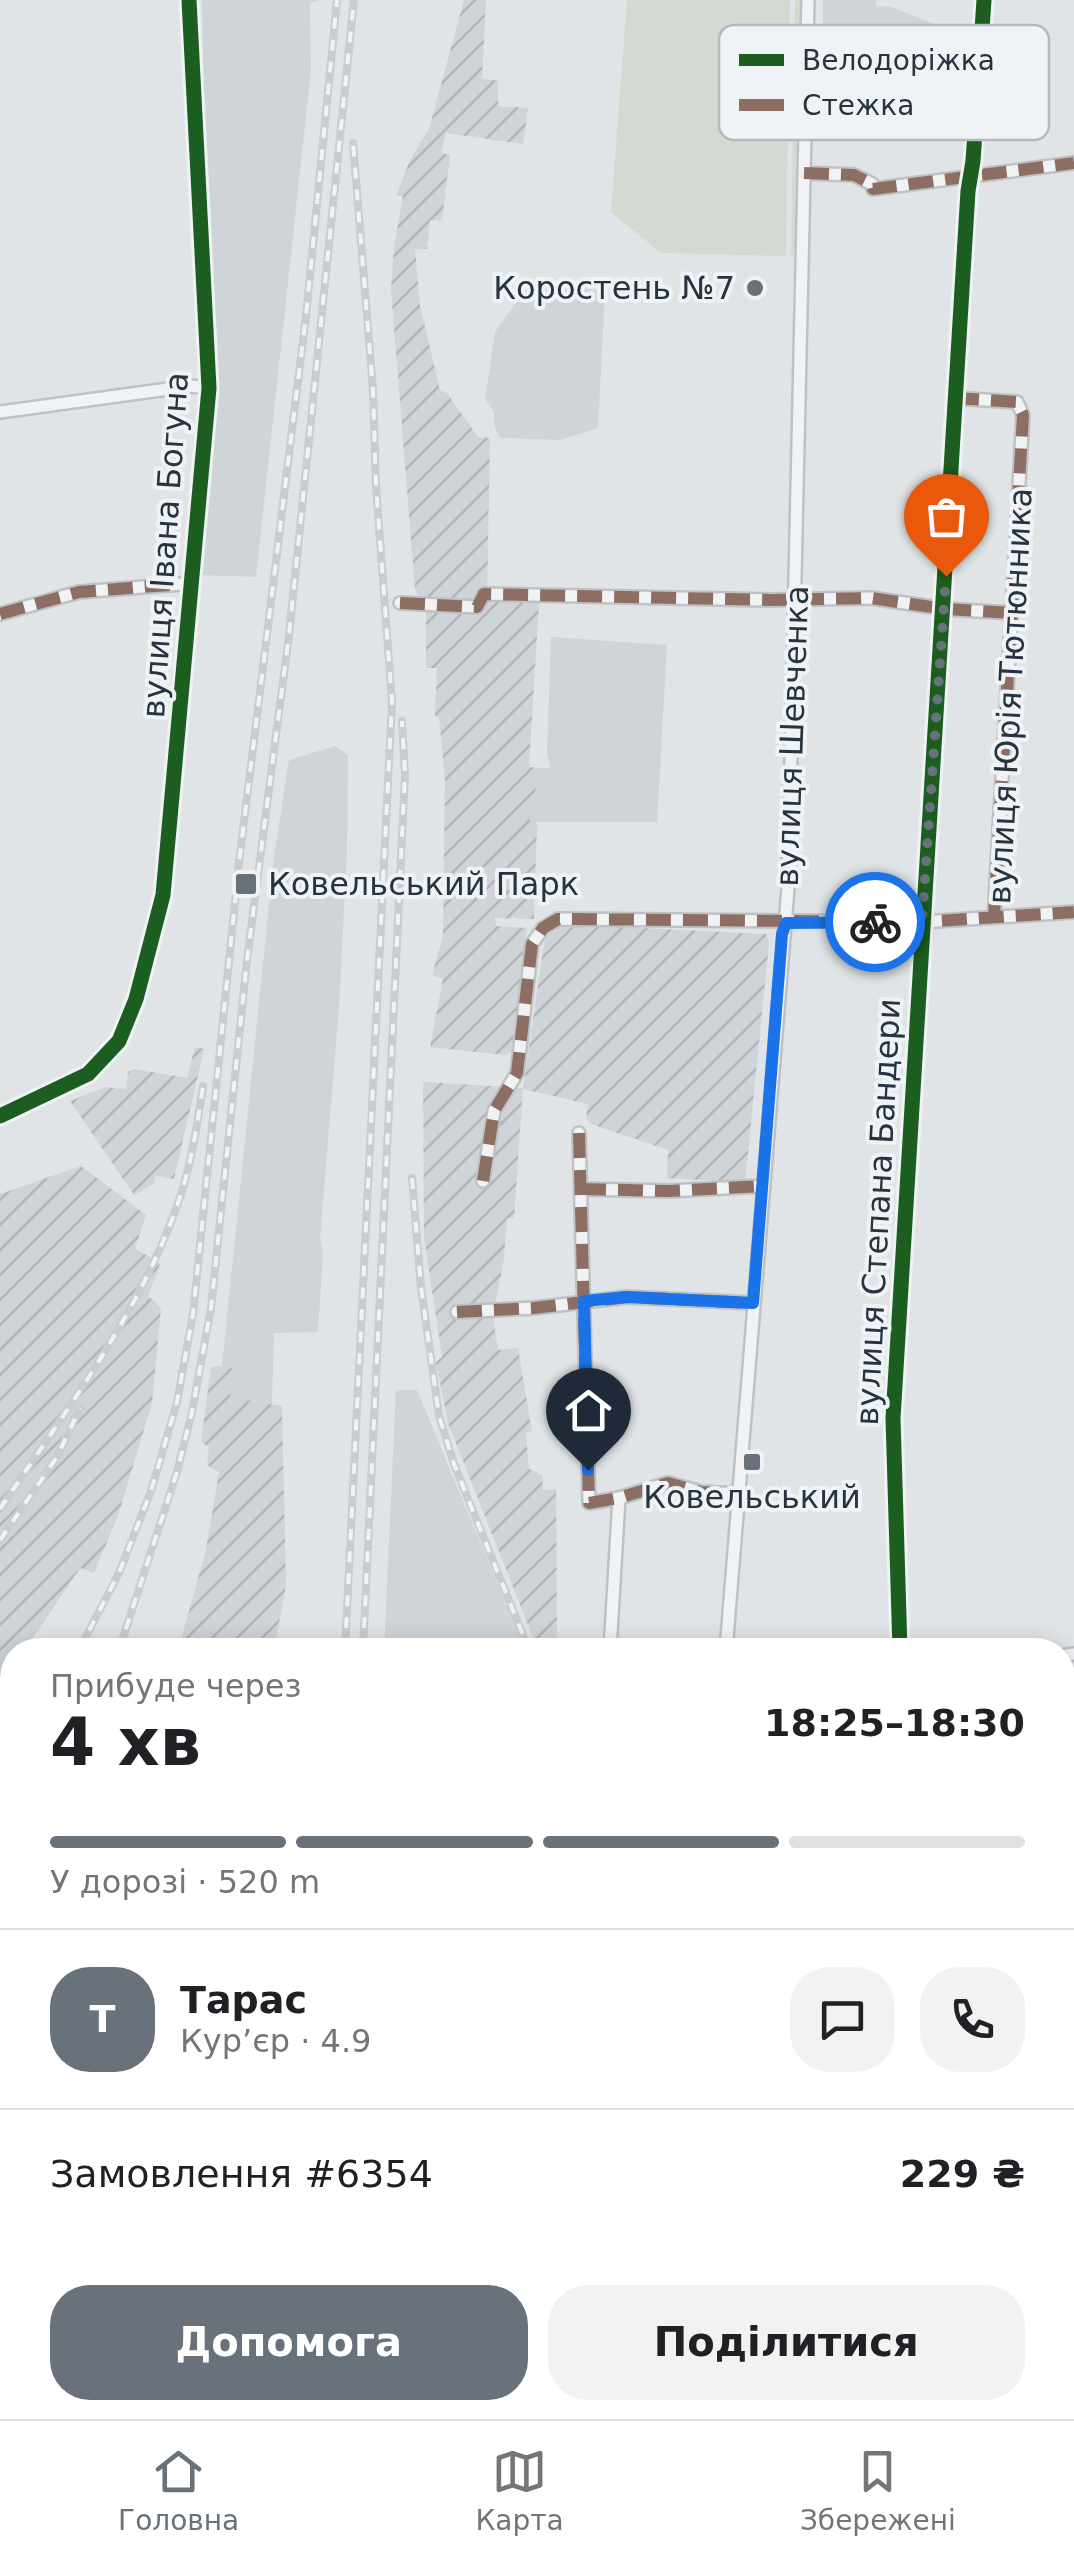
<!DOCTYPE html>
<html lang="uk">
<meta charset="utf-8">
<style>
body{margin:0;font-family:"DejaVu Sans",sans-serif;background:#f2f2f2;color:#202124;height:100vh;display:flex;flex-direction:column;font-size:38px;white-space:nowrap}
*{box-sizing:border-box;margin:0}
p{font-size:32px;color:#757577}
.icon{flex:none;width:55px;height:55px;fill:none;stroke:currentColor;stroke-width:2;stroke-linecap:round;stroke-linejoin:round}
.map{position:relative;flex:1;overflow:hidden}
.sheet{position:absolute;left:0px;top:1638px;width:1075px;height:782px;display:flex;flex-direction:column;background:#fff;border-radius:40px 40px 0 0;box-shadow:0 5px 25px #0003}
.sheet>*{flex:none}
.pin{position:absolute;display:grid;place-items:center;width:85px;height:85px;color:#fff;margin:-102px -42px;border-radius:50% 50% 50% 0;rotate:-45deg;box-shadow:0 0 10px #0007}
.pin .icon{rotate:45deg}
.courier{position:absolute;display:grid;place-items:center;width:100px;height:100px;margin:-50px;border:8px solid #1a73e8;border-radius:50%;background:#fff;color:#222;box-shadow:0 2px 12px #0007}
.summary em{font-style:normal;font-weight:700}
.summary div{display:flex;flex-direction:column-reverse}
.summary{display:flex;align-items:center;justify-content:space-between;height:170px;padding:0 50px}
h1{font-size:65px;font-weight:700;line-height:75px}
.bar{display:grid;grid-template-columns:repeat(4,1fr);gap:15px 10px;align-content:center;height:120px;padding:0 50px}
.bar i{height:12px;border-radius:8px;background:#e0e0e0}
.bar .selected{background:#69717a}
.bar p{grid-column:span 4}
.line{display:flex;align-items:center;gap:25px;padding:0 50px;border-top:2px solid #e0e0e0}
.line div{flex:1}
.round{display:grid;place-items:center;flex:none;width:105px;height:105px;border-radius:40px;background:#f2f2f2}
.button{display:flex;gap:20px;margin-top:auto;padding:20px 50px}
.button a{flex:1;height:115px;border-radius:40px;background:#69717a;color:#fff;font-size:40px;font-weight:700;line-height:115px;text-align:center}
.button a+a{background:#f2f2f2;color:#202124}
.menu{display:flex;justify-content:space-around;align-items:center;height:140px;border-top:2px solid #e0e0e0;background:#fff;font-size:28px;color:#757577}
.menu a{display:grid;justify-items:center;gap:5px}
.menu .selected{color:#69717a}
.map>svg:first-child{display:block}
.built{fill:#cfd4d9}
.industrial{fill:url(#industrial-furrows)}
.green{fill:#d3dad1}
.forest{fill:url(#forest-crowns)}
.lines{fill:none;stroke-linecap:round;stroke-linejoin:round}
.minor-casing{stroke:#bfc2c4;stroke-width:16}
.minor{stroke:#f1f2f3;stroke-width:11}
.rail-casing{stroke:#caccce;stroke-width:8}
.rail{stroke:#eff3f6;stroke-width:4;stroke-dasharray:11;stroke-linecap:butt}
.quiet{stroke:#8d6e63;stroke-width:12;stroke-dasharray:25 12;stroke-linecap:butt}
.cycleway-casing{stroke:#eff3f6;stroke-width:21}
.cycleway{stroke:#1b5e20;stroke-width:15}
.done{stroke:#69717a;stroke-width:10;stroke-dasharray:0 18}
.route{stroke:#1a73e8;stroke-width:12}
.poi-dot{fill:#69717a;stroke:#eff3f6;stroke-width:4}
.labels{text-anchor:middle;stroke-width:8;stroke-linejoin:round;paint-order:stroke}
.poi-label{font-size:32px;fill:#283340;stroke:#eff3f6;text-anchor:end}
.street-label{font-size:32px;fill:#283340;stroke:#eff3f6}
.key{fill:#eff3f6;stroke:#b3b9bf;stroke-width:2.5}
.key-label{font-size:28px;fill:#283340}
</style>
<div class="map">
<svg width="1074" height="2419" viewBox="0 0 1074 2419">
<defs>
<pattern id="industrial-furrows" width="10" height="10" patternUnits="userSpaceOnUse" patternTransform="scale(2.5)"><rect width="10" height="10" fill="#cfd4d9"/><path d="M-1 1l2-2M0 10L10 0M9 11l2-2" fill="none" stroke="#b2b6bb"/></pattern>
<pattern id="forest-crowns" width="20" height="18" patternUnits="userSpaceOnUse" patternTransform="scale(2.5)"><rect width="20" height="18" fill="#d3dad1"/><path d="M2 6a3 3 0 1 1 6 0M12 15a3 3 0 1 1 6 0" fill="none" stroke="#b5bcb4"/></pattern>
</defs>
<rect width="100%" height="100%" fill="#e1e4e6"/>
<path class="built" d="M202,0H319L310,4L311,70L256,577L201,575L219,381L209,186L205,185Z
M823,0H876V6L892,7L934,24L917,55L913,105L921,107L919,134L876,132L878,99L823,96Z
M533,286L605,290L598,428L561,440L500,438L494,425V412L485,399L495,332L523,293Z
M551,637L667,645L657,822H530L539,768H550L547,753Z
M335,746L348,755L347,852L339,1007L320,1239L323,1255L318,1332L274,1333L272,1404L229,1397L233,1369L222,1366L274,856L289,760Z
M396,1390H417L525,1650H384Z
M176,2408H301V2412H292L291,2419H170Z
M334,2408H446V2419H334Z"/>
<path class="industrial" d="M464,0H486L482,78L498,81V106L528,108L523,144L446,133L441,153L450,155L442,221L430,220L427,249H415L420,306L440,390L447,393L478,437L490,438L487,601L539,603L529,767L539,768L530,821L537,822L534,919L495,918L496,926L527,928L513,1052L504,1055L430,1047L443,979L432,975L443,936L445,778L439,717L435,716L437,668H426V611L415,589L391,290L394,248L403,196H396L410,160L429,129Z
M558,924L766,934L769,943L745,1183L667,1178L668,1150L591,1124L586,1118L588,1104L523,1089L514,1218H507L504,1258L493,1317L498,1350L518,1348L532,1431L526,1433L529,1469L542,1475L543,1490L556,1489L557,1646L607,1645L606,1650H538L448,1423L436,1362L442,1357L424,1237L423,1082L523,1088L545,937Z
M195,1047L204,1049L174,1179L156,1176L154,1184L134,1195L70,1101L105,1087L126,1089L128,1072L134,1069L187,1078Z
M81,1166L146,1215L135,1248L160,1264L148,1296L161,1308L152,1403L118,1516L94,1573L80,1568L25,1650H12V1668L0,1687V1194Z
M222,1366L233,1369L230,1397L282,1406L286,1584L274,1650H178L206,1550L219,1472L207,1465L209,1447L201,1442L211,1367Z
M446,2408H909V2419H446Z"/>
<path class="green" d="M627,0H790L786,256L661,253L611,212Z
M795,0H801L796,255H791Z"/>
<path class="forest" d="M1063,1683H1074V1777L1068,1776L1063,1780Z
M12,1798V1843L0,1878V1803Z
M1074,2051V2339L1063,2351L1062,2054Z
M0,2222L12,2224V2408H53V2419H0Z"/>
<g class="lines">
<defs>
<path id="minor" d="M804,173L854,175L872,184L873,189L1074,163
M954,398L1017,402L1023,415L994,917
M0,412L190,386L209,388
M400,603L477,607L484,594L770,600L871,598L945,609L1011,613
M0,614L79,592L194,583
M0,1116L88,1074L119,1041L136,999L163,895L209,388L189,0
M579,1133L589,1503L619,1498L668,1483L701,1492L738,1494
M483,1181L494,1111L517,1073L532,944L543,928L558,919L923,922L1074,912
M581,1189L669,1191L762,1186
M457,1312L534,1308L627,1297L753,1303
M610,1650L619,1498
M726,1650L788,888L808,0
M900,1650L893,1418L968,191L973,161L984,0
M1062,1656L1074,1654
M924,2419V2408"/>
</defs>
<use href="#minor" class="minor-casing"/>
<use href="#minor" class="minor"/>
<defs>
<path id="rail" d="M412,1178L421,1287L439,1416L454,1464L529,1650
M0,1509C64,1413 138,1316 177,1206C191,1167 197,1126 203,1086
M0,1540L57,1457L80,1408
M79,1650L119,1573L151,1491L177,1402L193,1314L239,863L306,316L337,0
M119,1650L177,1472L192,1412L211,1308L247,960L289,635L354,0
M345,1650L392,702L376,486L373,390L353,143
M363,1650L405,774L402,721
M0,1769L12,1753
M0,2001L12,1963
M311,2419L312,2408
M327,2419L328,2408
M493,2419L494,2408
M513,2419V2408
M555,2419V2408
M604,2419V2408
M625,2419V2408
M664,2419V2408
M683,2419V2408
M702,2419V2408
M771,2419V2408
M840,2419V2408
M866,2419V2408"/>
</defs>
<use href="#rail" class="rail-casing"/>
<use href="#rail" class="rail"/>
<path class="quiet" d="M804,173L854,175L872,184L873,189L1074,163
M954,398L1017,402L1023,415L994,917
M400,603L477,607L484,594L770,600L871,598L945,609L1011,613
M0,614L79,592L194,583
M579,1133L589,1503L619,1498L668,1483L701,1492L738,1494
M483,1181L494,1111L517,1073L532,944L543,928L558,919L923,922L1074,912
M581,1189L669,1191L762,1186
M457,1312L534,1308L627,1297L753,1303"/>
<defs>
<path id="cycleway" d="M0,1116L88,1074L119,1041L136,999L163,895L209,388L189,0
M900,1650L893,1418L968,191L973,161L984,0"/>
</defs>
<use href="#cycleway" class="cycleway-casing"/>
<use href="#cycleway" class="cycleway"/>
</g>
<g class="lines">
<path class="done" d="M875,922H922L946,576"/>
<path class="route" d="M588,1470L584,1301L627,1297L753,1303L782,934L786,923L875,922"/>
</g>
<g class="poi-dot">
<circle cx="755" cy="288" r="10"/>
<rect x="234" y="872" width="24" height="24" rx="5"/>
<rect x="742" y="1452" width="20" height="20" rx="5"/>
</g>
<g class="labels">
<g class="poi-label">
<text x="735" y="299">Коростень №7</text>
<text x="268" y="895" text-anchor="start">Ковельський Парк</text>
<text x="752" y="1508" text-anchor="middle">Ковельський</text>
</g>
<g class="street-label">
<text transform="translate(165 545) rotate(-86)" y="11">вулиця Івана Богуна</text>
<text transform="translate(1010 696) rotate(-87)" y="11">вулиця Юрія Тютюнника</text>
<text transform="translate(792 736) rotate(-88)" y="11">вулиця Шевченка</text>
<text transform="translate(878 1212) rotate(-87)" y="11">вулиця Степана Бандери</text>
</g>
</g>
<rect x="719" y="25" width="330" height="115" rx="15" class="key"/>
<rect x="739" y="54" width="45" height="12" fill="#1b5e20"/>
<rect x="739" y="99" width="45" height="12" fill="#8d6e63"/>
<g class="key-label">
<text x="802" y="70">Велодоріжка</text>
<text x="802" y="115">Стежка</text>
</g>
</svg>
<div class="pin" style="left:946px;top:576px;background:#ea580c"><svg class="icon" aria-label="bag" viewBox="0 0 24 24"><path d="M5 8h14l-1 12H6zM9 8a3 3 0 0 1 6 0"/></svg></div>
<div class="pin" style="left:588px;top:1470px;background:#1f2937"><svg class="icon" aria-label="home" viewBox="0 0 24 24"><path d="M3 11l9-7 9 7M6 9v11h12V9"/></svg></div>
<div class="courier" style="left:875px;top:922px"><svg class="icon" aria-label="bike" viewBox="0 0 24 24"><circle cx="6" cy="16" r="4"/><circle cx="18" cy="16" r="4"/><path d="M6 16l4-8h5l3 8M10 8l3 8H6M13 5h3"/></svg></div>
<section class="sheet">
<div class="summary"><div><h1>4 хв</h1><p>Прибуде через</p></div><em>18:25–18:30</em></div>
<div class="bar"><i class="selected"></i><i class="selected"></i><i class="selected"></i><i></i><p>У дорозі · 520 m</p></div>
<div class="line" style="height:180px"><b class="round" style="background:#69717a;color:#fff">Т</b><div><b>Тарас</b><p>Кур’єр · 4.9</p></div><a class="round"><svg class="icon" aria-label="chat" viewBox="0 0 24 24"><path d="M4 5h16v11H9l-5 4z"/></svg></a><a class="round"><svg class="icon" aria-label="phone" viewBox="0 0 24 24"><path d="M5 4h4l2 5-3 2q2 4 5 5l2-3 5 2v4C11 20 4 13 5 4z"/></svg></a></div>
<div class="line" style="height:130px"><div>Замовлення #6354</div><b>229 ₴</b></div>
<div class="button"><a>Допомога</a><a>Поділитися</a></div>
</section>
</div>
<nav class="menu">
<a class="selected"><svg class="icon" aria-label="home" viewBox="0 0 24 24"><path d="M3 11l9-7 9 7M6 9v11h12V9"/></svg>Головна</a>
<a><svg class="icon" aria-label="map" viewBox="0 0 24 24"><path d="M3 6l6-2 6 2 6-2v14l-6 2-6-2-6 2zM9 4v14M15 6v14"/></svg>Карта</a>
<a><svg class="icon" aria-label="saved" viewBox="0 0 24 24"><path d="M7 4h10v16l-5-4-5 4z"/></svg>Збережені</a>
</nav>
